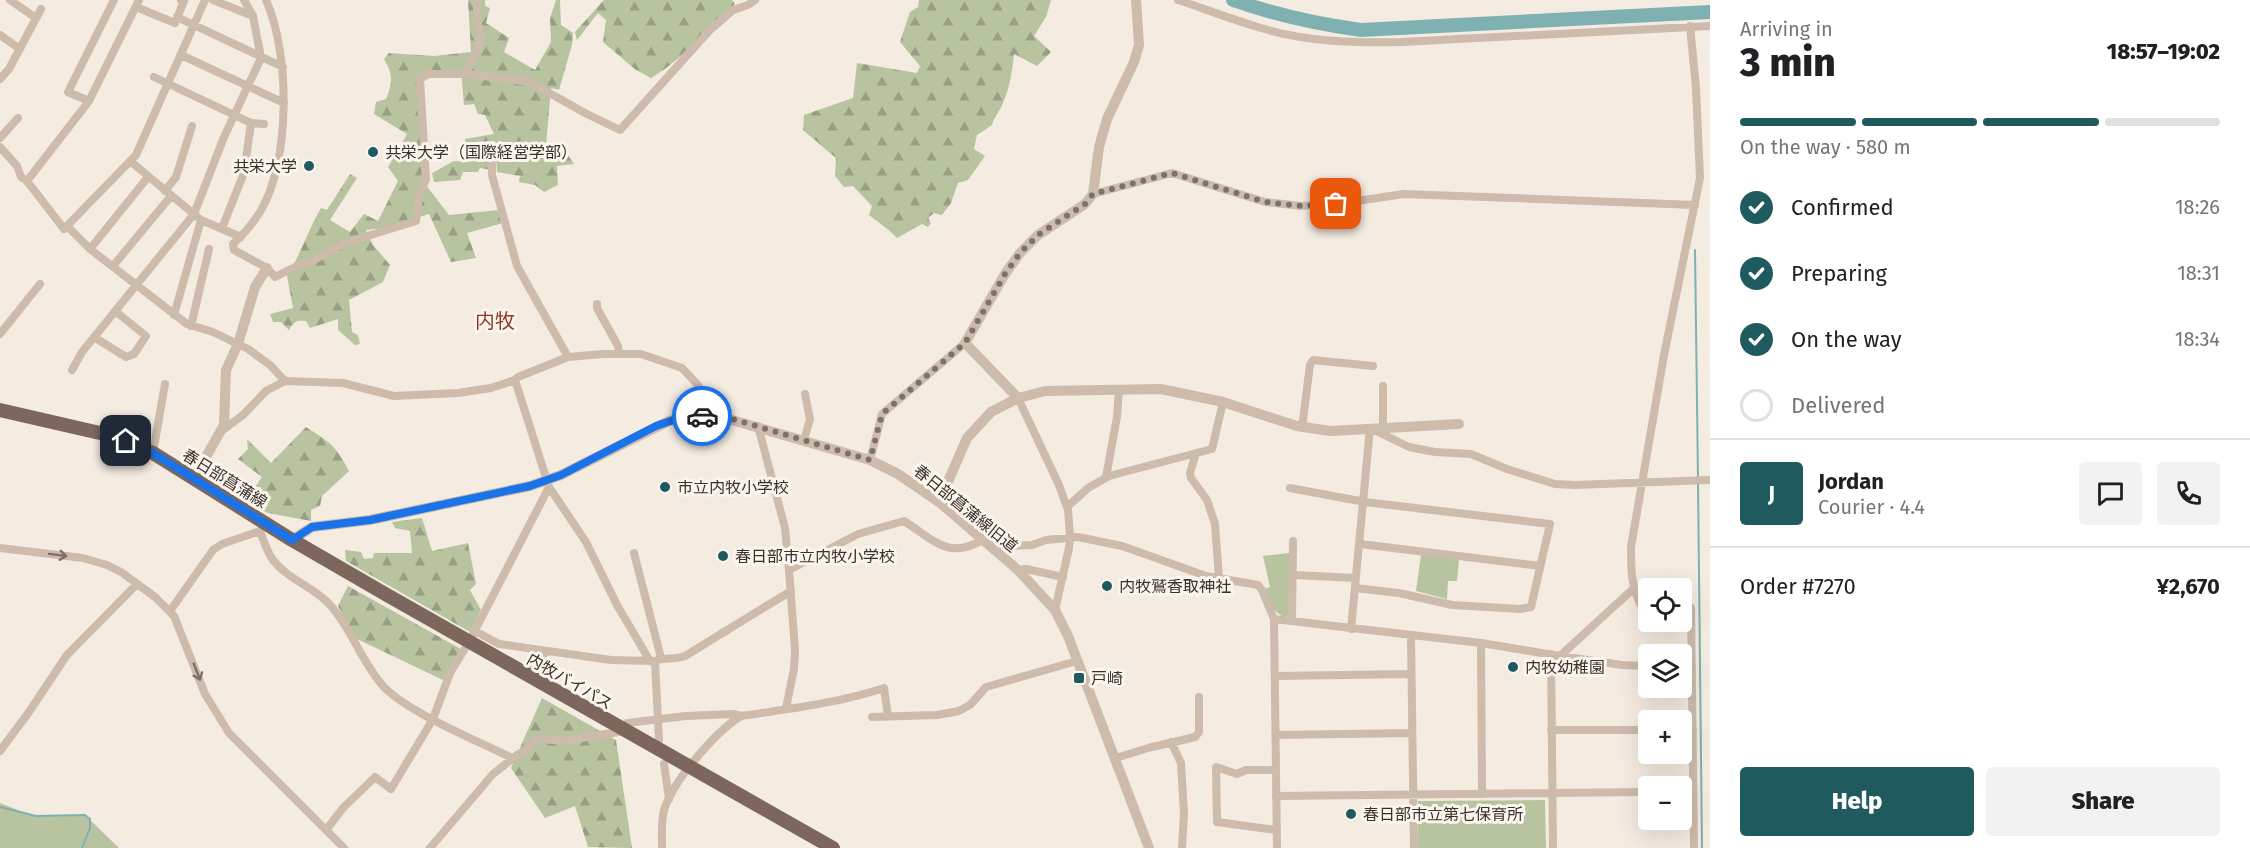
<!DOCTYPE html>
<meta charset="utf-8">
<style>
body{margin:0;font-family:"Fira Sans","Noto Sans JP",sans-serif;background:#f2f2f2;color:#202124;height:100vh;display:flex;flex-direction:column;font-size:22px;white-space:nowrap}
*{box-sizing:border-box;margin:0}
p{font-size:20px;color:#757577}
.icon{flex:none;width:33px;height:33px;fill:none;stroke:currentColor;stroke-width:2;stroke-linecap:round;stroke-linejoin:round}
.map{position:relative;flex:1;overflow:hidden}
.drawer{display:flex;flex-direction:column;background:#fff;width:540px}
.drawer>*{flex:none}
.fabs{position:absolute;left:1638px;top:578px;display:grid;gap:12px}
.fabs a{display:grid;place-items:center;width:54px;height:54px;border-radius:6px;background:#fff;box-shadow:0 6px 24px #0002;font-size:30px}
.pin{position:absolute;display:grid;place-items:center;width:51px;height:51px;color:#fff;margin:-26px;border-radius:12px;box-shadow:0 3px 9px #0006}
.courier{position:absolute;display:grid;place-items:center;width:60px;height:60px;margin:-30px;border:4px solid #1a73e8;border-radius:50%;background:#fff;color:#222;box-shadow:0 2px 8px #0007}
.headline em{font-style:normal;font-weight:800}
.headline div{display:flex;flex-direction:column-reverse}
.headline{display:flex;align-items:center;justify-content:space-between;height:102px;padding:0 30px}
h1{font-size:39px;font-weight:800;line-height:45px}
.bar{display:grid;grid-template-columns:repeat(4,1fr);gap:9px 6px;align-content:center;height:72px;padding:0 30px}
.bar i{height:8px;border-radius:4px;background:#e0e0e0}
.bar .selected{background:#1f5a5e}
.bar p{grid-column:span 4}
.line{display:flex;align-items:center;gap:15px;padding:0 30px;border-top:2px solid #e0e0e0}
.line div{flex:1}
.round{display:grid;place-items:center;flex:none;width:63px;height:63px;border-radius:6px;background:#f2f2f2}
ol{padding:0 30px;list-style:none}
li{display:flex;align-items:center;gap:18px;height:66px}
li p{margin-inline-start:auto}
li .icon{padding:6px;border-radius:50%;background:#1f5a5e;color:#fff;stroke-width:4}
li:last-child{color:#757577}
li i{width:33px;height:33px;border:3px solid #e0e0e0;border-radius:50%}
.button{display:flex;gap:12px;margin-top:auto;padding:12px 30px}
.button a{flex:1;height:69px;border-radius:6px;background:#1f5a5e;color:#fff;font-size:24px;font-weight:800;line-height:69px;text-align:center}
.button a+a{background:#f2f2f2;color:#202124}
main{display:flex;flex:1;min-height:0}
.map>svg:first-child{display:block}
.green{fill:#b8c4a0}
.forest{fill:url(#forest-firs)}
.lines{fill:none;stroke-linecap:round;stroke-linejoin:round}
.stream{stroke:#7fb0b2;stroke-width:2}
.river{stroke:#7fb0b2;stroke-width:14}
.minor{stroke:#cdbbac;stroke-width:8}
.tertiary{stroke:#cdbbac;stroke-width:10}
.primary{stroke:#7d675c;stroke-width:14}
.oneway{stroke:#7d6f65}
.done{stroke:#7c716b;stroke-width:6;stroke-dasharray:0 10.8}
.route{stroke:#1a73e8;stroke-width:8}
.poi-dot{fill:#1f5a5e;stroke:#fbf5ee;stroke-width:2}
.labels{text-anchor:middle;stroke-width:6;stroke-linejoin:round;paint-order:stroke}
.poi-label{font-size:16px;fill:#3b302b;stroke:#fbf5ee;text-anchor:start}
.street-label{font-size:16px;fill:#3b302b;stroke:#fbf5ee}
.quarter-label{font-size:20px;fill:#8c3b22;stroke:#fbf5ee}
</style>
<main>
<div class="map">
<svg width="1710" height="848" viewBox="0 0 1710 848">
<defs>
<pattern id="forest-firs" width="22" height="20" patternUnits="userSpaceOnUse" patternTransform="scale(1.5)"><rect width="22" height="20" fill="#b8c4a0"/><path d="M5 1l3.5 6h-7zM16 11l3.5 6h-7z" fill="#97a083"/></pattern>
</defs>
<rect width="100%" height="100%" fill="#f4ebe1"/>
<path class="green" d="M1289,553V615L1284,618L1272,608L1265,589L1270,587L1263,556Z
M1421,555L1459,559L1457,581H1448L1447,599L1416,591Z
M1545,800L1546,848H1418V801Z
M0,803L30,815H85L119,848H0Z"/>
<path class="forest" d="M468,0H485V6L490,8L486,23L509,38L504,52L535,70L551,42L550,18L556,0H560L561,25L573,33L572,45L559,90L551,88L546,145L563,148L574,164L557,166L558,185L544,192L535,185L519,182L520,176L497,172L495,141L474,142L475,155L490,157V170L480,168L478,172H463L460,180L434,182L432,173L454,161L468,162L465,139L494,134L485,115L478,114L474,104L464,105L461,70H437L418,75L422,180L449,215L499,210L503,223L467,233L476,258L451,262L429,214L384,228L366,230L373,245L390,265L383,282L349,300L352,332L358,335L360,344L355,345L338,330V319L310,328L306,321C297,320 294,321 289,330L281,322H273L270,314L293,308L287,276C301,254 308,230 321,208L327,210L350,174L357,178L330,220L350,232L364,214L378,221L398,181L388,167L407,134L374,114L376,102L386,99C393,83 393,74 384,59L389,53L434,56L471,52Z
M604,0H732L735,4C707,28 684,59 651,78L636,70L603,42L606,20L598,13L577,40L575,32Z
M919,0H1051L1046,17L1034,36L1051,52L1037,66L1014,54C1012,72 1010,87 1003,103C1000,111 994,117 992,125L977,135L974,149L985,156L968,180L958,183L951,203L942,215L934,213L928,218L931,223L928,227L922,224L897,238C889,229 879,223 869,215L872,206L853,186L844,187L835,176L836,158L803,130L804,115L853,98L857,63L917,73L920,66L900,42L910,12L918,7Z
M306,427C330,442 336,446 349,471L322,496L320,506L311,510V521L268,513L245,502L262,477L238,459L248,449L247,439L271,463Z
M422,518L432,551L468,543L476,584L470,590L481,610L470,632L346,561L345,550L361,552L364,559L373,558L374,553H412L410,531L395,528L392,522Z
M348,586L461,649L443,680L355,638L338,606Z
M542,698L616,740L632,848L588,847L575,806L545,818L511,768Z"/>
<g class="lines">
<path class="stream" d="M1695,250L1698,478
M1698,483L1702,848
M0,807L36,816L85,815L90,819V828L82,848"/>
<path class="river" d="M1233,0C1276,15 1315,24 1361,30L1710,12"/>
<path class="minor" d="M10,0L36,18
M213,0L253,16
M266,0C290,53 291,161 260,212C253,223 243,235 233,244L234,250L267,268L275,277L299,265L312,261L345,243L416,221L419,195L426,179L420,79L428,74H466L530,82L585,113L620,130L709,31L733,10L748,5L755,0
M1178,0C1205,9 1231,19 1258,27C1304,42 1353,43 1401,42L1710,26
M136,7L175,23L184,1L181,0
M177,17L283,67
M0,35L20,49
M181,55L284,103
M466,74L482,37L477,21V0
M154,77L251,123L264,124
M0,79L9,69L41,9
M89,101L68,92L114,0
M0,138L18,118
M0,147L17,166L21,177L27,181L89,101L139,0
M492,151V175L517,266L568,357
M130,161L201,220L241,237
M27,181L64,229L136,155L205,0
M165,191L176,177L192,126
M1093,194L1172,173L1265,202L1301,206L1336,204L1404,194L1695,205
M67,226L90,249L187,324L213,332L248,349L270,365L285,381
M222,228L244,173L251,123
M90,249L148,177
M113,266L171,196
M597,304V308L618,346L619,354
M174,315L201,220
M191,326L209,249
M0,334L40,284
M94,337L126,357L134,354L146,336L115,311
M72,370L82,352L194,214L224,137L261,58L253,16L244,0
M515,380L549,487L586,542L617,605L650,661
M1383,386V428
M1018,398L1059,485L1068,510L1070,536L1069,548L1055,610
M758,426L785,528L789,570L795,650L794,669L786,708
M1302,428L1310,365L1313,360L1373,366
M220,432L243,415L266,391L285,381L343,383L394,396L458,393L491,388L515,380L518,377L568,357L603,354H641L682,368L697,384L718,416
M804,440L810,419L805,394
M153,453L165,384
M1196,453L1190,473L1191,478L1207,500L1215,524L1219,579
M870,460L882,414L965,343
M1106,477L1117,417L1119,389
M1290,488L1365,502L1550,524L1531,607L1520,609L1452,605L1399,593L1355,588
M1067,507L1088,488L1109,476L1212,449L1223,402
M260,531C264,541 267,552 273,560C288,580 315,587 331,606C352,630 362,663 384,687C409,713 478,741 512,758
M1360,544L1540,566
M993,547L1032,545L1046,540L1078,537L1122,546L1206,576L1258,585L1262,590L1274,619L1277,848
M0,548L83,558L107,565L121,572L155,597L174,616L205,694L229,733L344,848
M634,553L661,658
M789,570L858,534L904,521C934,540 949,561 984,539
M1018,570L1026,569L1063,577
M1293,575L1356,578
M1648,608L1640,604C1631,584 1631,569 1631,547L1664,355L1700,178L1696,88L1690,26
M1682,608H1691L1694,848
M170,611L213,550L222,544L260,531L263,526
M1274,619L1481,643L1560,656L1622,665L1648,666
M1292,621L1293,541
M1351,629L1370,428L1409,447L1435,452L1471,454L1507,469L1555,484L1575,485L1710,480
M475,631L499,644L611,660L655,661C663,657 674,660 685,656L791,591
M1411,636L1414,848
M1481,643L1482,794
M1551,654L1553,848
M1560,656L1633,589
M655,661L659,740
M1276,676L1411,674
M530,677L538,658L547,652
M872,717L937,715L959,711L970,705L986,687L1077,661
M627,723L686,716L733,714L741,716C788,709 839,703 884,688L888,716
M1551,730H1648
M1682,730H1693
M1276,735L1412,733
M1171,742L1181,763L1184,814L1182,848
M0,751L29,712L67,655L137,584
M1116,758L1148,748L1195,737L1199,732V697
M664,764L669,799
M1276,770H1246L1237,774L1216,767L1217,822L1276,830
M1682,792L1693,791
M1276,796L1648,792
M326,830L343,808L375,777L391,789L433,719L450,673L469,642L549,487
M430,848L493,774L517,755L528,750L535,738L563,741L624,731
M662,848C662,836 661,822 664,810C673,781 715,732 741,716"/>
<path class="tertiary" d="M1018,398L1045,391L1161,389L1223,402L1297,426L1330,431L1459,424
M194,478L224,425L226,370L238,344L255,287L267,268
M939,502L967,438L991,412L1018,398L965,343L1005,274L1020,253L1038,235L1085,204L1093,194L1099,147L1107,119L1134,62L1139,45L1136,0
M292,540L312,527L370,520L530,486L561,475L669,421L695,416H718L870,460L898,474L939,502L1018,570L1055,610L1068,636L1149,848"/>
<path class="primary" d="M0,410L113,436L153,453L292,540L387,595L833,848"/>
</g>
<defs><path id="oneway-shaft" d="M-6 0H5M1.5-3L5.5 0L1.5 3" fill="none" stroke-width="1.6" stroke-linecap="round" stroke-linejoin="round" transform="scale(1.5)"/></defs>
<g class="oneway">
<use href="#oneway-shaft" transform="translate(58 555) rotate(7)"/>
<use href="#oneway-shaft" transform="translate(197 672) rotate(69)"/>
</g>
<g class="lines">
<path class="done" d="M702,416H718L736,420L870,460L882,414L965,343L1005,274L1020,253L1038,235L1085,204L1093,194L1172,173L1265,202L1301,206L1336,204"/>
<path class="route" d="M126,441L153,453L292,540L312,527L370,520L530,486L561,475L656,426L682,417L702,416"/>
</g>
<g class="poi-dot">
<circle cx="373" cy="152" r="6"/>
<circle cx="309" cy="166" r="6"/>
<circle cx="665" cy="487" r="6"/>
<circle cx="723" cy="556" r="6"/>
<circle cx="1107" cy="586" r="6"/>
<circle cx="1513" cy="667" r="6"/>
<rect x="1073" y="672" width="12" height="12" rx="3"/>
<circle cx="1351" cy="814" r="6"/>
</g>
<g class="labels">
<g class="poi-label">
<text x="385" y="158">共栄大学（国際経営学部）</text>
<text x="297" y="172" text-anchor="end">共栄大学</text>
<text x="677" y="493">市立内牧小学校</text>
<text x="735" y="562">春日部市立内牧小学校</text>
<text x="1119" y="592">内牧鷲香取神社</text>
<text x="1525" y="673">内牧幼稚園</text>
<text x="1091" y="684">戸崎</text>
<text x="1363" y="820">春日部市立第七保育所</text>
</g>
<g class="street-label">
<text transform="translate(225 478) rotate(32)" y="6">春日部菖蒲線</text>
<text transform="translate(966 508) rotate(39)" y="6">春日部菖蒲線旧道</text>
<text transform="translate(570 681) rotate(30)" y="6">内牧バイパス</text>
</g>
<g class="quarter-label">
<text x="495" y="328">内牧</text>
</g>
</g>
</svg>
<div class="fabs">
<a><svg class="icon" aria-label="locate" viewBox="0 0 24 24"><circle cx="12" cy="12" r="6"/><path d="M12 2v4M12 18v4M2 12h4M18 12h4"/></svg></a>
<a><svg class="icon" aria-label="layers" viewBox="0 0 24 24"><path d="M12 4l9 5-9 5-9-5zM3 14l9 5 9-5"/></svg></a>
<a>+</a>
<a>−</a>
</div>
<div class="pin" style="left:1336px;top:204px;background:#ea580c"><svg class="icon" aria-label="bag" viewBox="0 0 24 24"><path d="M5 8h14l-1 12H6zM9 8a3 3 0 0 1 6 0"/></svg></div>
<div class="pin" style="left:126px;top:441px;background:#1f2937"><svg class="icon" aria-label="home" viewBox="0 0 24 24"><path d="M3 11l9-7 9 7M6 9v11h12V9"/></svg></div>
<div class="courier" style="left:702px;top:416px"><svg class="icon" aria-label="car" viewBox="0 0 24 24"><path d="M5 17H2v-5l4-1 3-4h7l3 4 3 1v5h-3M9 17h6M6 11h13"/><circle cx="7" cy="17" r="2"/><circle cx="17" cy="17" r="2"/></svg></div>
</div>
<section class="drawer">
<div class="headline"><div><h1>3 min</h1><p>Arriving in</p></div><em>18:57–19:02</em></div>
<div class="bar"><i class="selected"></i><i class="selected"></i><i class="selected"></i><i></i><p>On the way · 580 m</p></div>
<ol>
<li><svg class="icon" aria-label="check" viewBox="0 0 24 24"><path d="M5 12l5 5 9-10"/></svg>Confirmed<p>18:26</p></li>
<li><svg class="icon" aria-label="check" viewBox="0 0 24 24"><path d="M5 12l5 5 9-10"/></svg>Preparing<p>18:31</p></li>
<li><svg class="icon" aria-label="check" viewBox="0 0 24 24"><path d="M5 12l5 5 9-10"/></svg>On the way<p>18:34</p></li>
<li><i></i>Delivered</li>
</ol>
<div class="line" style="height:108px"><b class="round" style="background:#1f5a5e;color:#fff">J</b><div><b>Jordan</b><p>Courier · 4.4</p></div><a class="round"><svg class="icon" aria-label="chat" viewBox="0 0 24 24"><path d="M4 5h16v11H9l-5 4z"/></svg></a><a class="round"><svg class="icon" aria-label="phone" viewBox="0 0 24 24"><path d="M5 4h4l2 5-3 2q2 4 5 5l2-3 5 2v4C11 20 4 13 5 4z"/></svg></a></div>
<div class="line" style="height:78px"><div>Order #7270</div><b>¥2,670</b></div>
<div class="button"><a>Help</a><a>Share</a></div>
</section>
</main>
